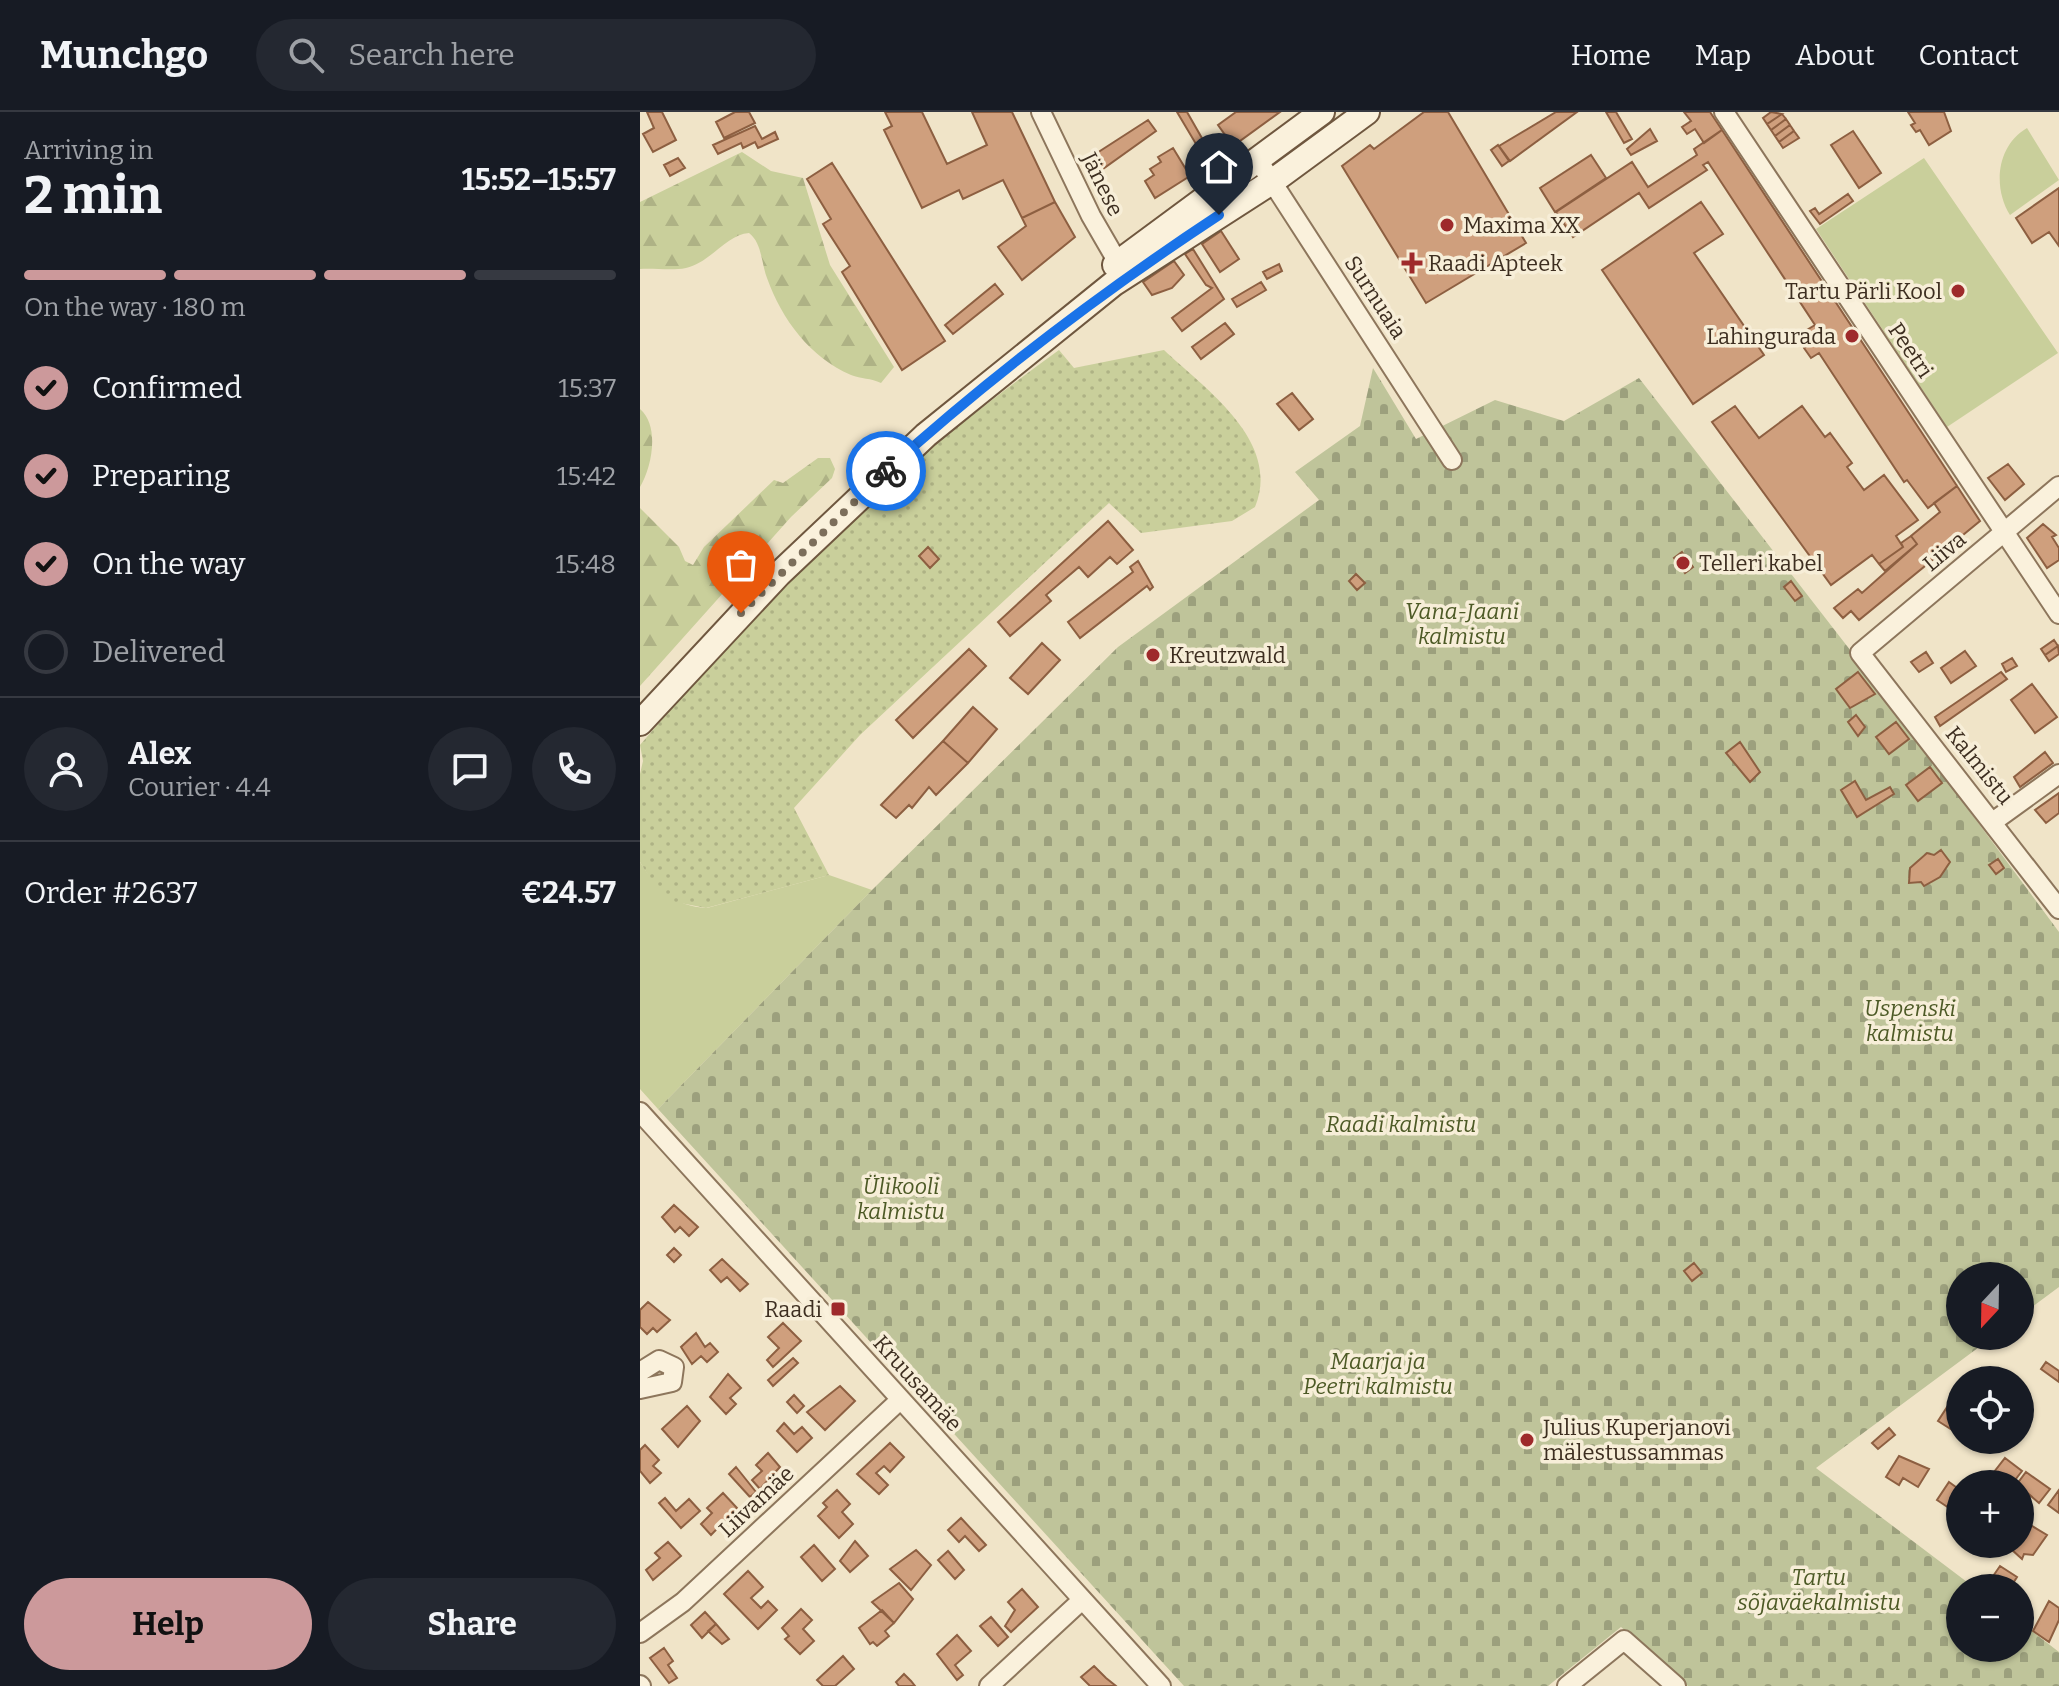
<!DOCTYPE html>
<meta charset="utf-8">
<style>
body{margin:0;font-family:Bitter,serif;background:#242831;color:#f1f3f6;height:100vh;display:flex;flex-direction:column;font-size:30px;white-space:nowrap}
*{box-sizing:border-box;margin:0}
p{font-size:26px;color:#9ea1a6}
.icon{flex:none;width:44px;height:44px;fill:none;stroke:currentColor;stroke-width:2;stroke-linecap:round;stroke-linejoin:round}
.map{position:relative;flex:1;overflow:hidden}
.details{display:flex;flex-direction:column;background:#171b24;width:640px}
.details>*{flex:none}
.needle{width:52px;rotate:202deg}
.buttons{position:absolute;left:1306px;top:1150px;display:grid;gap:16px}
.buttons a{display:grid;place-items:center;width:88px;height:88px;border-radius:50%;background:#171b24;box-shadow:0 2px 6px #0004;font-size:40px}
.pin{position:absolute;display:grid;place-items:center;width:68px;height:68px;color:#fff;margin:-82px -34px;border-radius:50% 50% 50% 0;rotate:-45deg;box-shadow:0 0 8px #0007}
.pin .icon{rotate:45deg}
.courier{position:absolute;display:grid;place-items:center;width:80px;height:80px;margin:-40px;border:6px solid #1a73e8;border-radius:50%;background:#fff;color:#222;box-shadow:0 2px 10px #0007}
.head em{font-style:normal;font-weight:700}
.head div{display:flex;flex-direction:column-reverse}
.head{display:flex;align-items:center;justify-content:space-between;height:136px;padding:0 24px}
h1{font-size:52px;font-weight:700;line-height:60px}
.bar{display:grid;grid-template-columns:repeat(4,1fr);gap:12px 8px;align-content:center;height:96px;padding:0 24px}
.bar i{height:10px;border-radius:6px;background:#363941}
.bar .current{background:#cc999b}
.bar p{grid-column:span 4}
.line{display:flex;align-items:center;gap:20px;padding:0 24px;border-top:2px solid #363941}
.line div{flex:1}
.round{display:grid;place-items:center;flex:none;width:84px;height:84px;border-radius:42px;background:#242831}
ol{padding:0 24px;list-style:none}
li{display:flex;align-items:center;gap:24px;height:88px}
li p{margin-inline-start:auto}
li .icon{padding:8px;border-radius:50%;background:#cc999b;color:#111;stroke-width:4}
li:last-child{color:#9ea1a6}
li i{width:44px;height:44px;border:4px solid #363941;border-radius:50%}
.primary-button{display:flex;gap:16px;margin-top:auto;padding:16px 24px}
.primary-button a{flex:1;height:92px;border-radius:48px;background:#cc999b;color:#111;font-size:32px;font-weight:700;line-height:92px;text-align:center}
.primary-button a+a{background:#242831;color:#f1f3f6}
header{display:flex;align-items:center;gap:48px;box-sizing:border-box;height:112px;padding:0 40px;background:#171b24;border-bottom:2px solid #363941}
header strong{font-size:38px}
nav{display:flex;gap:44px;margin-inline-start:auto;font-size:28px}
.search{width:560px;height:72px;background:#242831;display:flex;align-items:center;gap:20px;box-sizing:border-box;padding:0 28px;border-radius:44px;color:#9ea1a6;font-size:30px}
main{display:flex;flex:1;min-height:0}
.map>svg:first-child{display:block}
.grass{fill:#c9cf9b}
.forest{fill:url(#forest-firs)}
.cemetery{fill:url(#cemetery-stones)}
.park{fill:url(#park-dots)}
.building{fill:#cf9f7d;stroke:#8d5f41;stroke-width:2}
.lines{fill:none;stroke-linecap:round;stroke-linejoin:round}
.street-casing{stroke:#8d765c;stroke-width:22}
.secondary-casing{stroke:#6f573f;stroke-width:28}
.street{stroke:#faf1dc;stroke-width:18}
.secondary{stroke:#faf1dc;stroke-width:24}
.done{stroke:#7c6e5b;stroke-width:8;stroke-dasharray:0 14.4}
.route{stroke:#1a73e8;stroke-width:10}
.poi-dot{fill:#9e2a2b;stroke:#f7eed8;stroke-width:3}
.labels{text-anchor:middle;stroke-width:7;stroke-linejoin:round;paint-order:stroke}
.street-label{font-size:22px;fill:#3d2e20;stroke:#f7eed8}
.poi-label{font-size:22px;fill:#3d2e20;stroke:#f7eed8;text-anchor:start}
.park-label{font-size:22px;font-style:italic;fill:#4d5a26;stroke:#f7eed8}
</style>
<header>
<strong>Munchgo</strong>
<div class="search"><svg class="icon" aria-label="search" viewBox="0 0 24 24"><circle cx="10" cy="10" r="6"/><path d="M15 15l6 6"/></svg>Search here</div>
<nav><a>Home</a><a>Map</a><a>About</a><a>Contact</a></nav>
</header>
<main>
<section class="details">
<div class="head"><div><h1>2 min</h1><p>Arriving in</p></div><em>15:52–15:57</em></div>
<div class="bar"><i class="current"></i><i class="current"></i><i class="current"></i><i></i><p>On the way · 180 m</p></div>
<ol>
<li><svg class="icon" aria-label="check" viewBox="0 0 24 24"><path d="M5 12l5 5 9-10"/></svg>Confirmed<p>15:37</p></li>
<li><svg class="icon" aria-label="check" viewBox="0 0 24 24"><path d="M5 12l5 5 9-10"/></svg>Preparing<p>15:42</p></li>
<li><svg class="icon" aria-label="check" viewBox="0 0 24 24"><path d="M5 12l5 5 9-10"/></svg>On the way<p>15:48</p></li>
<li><i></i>Delivered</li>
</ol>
<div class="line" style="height:144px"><a class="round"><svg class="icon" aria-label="person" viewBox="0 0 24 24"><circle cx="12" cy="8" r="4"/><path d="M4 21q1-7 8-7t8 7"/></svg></a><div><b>Alex</b><p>Courier · 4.4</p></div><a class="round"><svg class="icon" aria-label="chat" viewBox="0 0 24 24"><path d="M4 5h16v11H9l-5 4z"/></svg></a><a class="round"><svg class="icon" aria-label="phone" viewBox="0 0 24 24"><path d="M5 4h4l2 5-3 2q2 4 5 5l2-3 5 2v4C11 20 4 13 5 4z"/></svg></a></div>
<div class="line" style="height:104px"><div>Order #2637</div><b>€24.57</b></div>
<div class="primary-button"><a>Help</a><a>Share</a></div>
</section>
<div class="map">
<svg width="1419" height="1574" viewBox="0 0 1419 1574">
<defs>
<pattern id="forest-firs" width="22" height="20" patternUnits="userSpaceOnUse" patternTransform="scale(2)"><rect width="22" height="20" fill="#c9cf9b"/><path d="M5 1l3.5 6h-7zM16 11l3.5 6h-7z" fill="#aeb285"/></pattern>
<pattern id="cemetery-stones" width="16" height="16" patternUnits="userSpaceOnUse" patternTransform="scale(2)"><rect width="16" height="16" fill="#bfc49a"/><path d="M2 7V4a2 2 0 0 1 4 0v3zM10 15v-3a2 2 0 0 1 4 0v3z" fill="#9ca07d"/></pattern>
<pattern id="park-dots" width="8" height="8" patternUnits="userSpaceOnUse" patternTransform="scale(2)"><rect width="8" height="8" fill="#c9cf9b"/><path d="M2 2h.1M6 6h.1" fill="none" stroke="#aeb285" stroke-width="1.8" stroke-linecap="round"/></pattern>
</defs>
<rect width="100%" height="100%" fill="#f0e4c8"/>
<path class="grass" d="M1387,16L1419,68L1370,103C1353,76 1356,34 1387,16Z
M1284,46L1418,241L1307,315L1176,117Z
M0,750C16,776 35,795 67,796L189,763L232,778L18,997L0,977Z"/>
<path class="forest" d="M102,40L131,59L163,66L190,153L254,255L241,271C231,266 221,267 211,263C170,245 142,208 127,166C121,150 122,131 109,121C87,122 70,151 46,156C32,159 15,156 0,157V90Z
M0,297C20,314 12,355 0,375Z
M178,346H190L195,357L192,366L151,405L0,574V396L39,435L45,449L53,453L64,435L134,368L143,371Z"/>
<path class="cemetery" d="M733,256L776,327L855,288L924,309L999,266L1214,543L1419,820V1175L1380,1204V1164H1320V1224H1354L1176,1356L1335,1476H1320V1536H1380V1510L1419,1540V1574H1048L981,1515L908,1574H544L18,997L232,778L478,535L679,388L655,360L720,314Z"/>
<path class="park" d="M419,238L434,256L524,238C565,277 642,329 615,395L592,409L501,421L469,391L220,623L154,696L189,763L66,796L35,790L16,776L0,750V662L3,649L0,633C51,575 99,515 153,460C236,378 325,306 419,238Z"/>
<path class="building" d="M7,0H22L36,28L13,40L3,22L14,16Z
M95,0H109L115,11L84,26L76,10Z
M245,0H282L307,52L347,33L332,0H372L415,90L382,106L363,68L323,87L319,78L282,96L244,18L252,14Z
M537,0H547L563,28L556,32Z
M596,0H640L593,34L578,13Z
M784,0H808L886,131L786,191L702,54L730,33L734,37Z
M916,0H937L870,49L859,34Z
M966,0H976L992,27L984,31Z
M1044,0H1070L1082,18L1064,31L1055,17L1047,22L1042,15L1051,9Z
M1131,0L1142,2L1127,12L1123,6Z
M1268,0H1304L1311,19L1289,33L1280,18L1276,20L1271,13L1275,11Z
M1142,2L1146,7L1131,18L1127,12Z
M1146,7L1150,13L1135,24L1131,18Z
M508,8L516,19L453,64L443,50Z
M1150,13L1154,19L1139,30L1135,24Z
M115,14L122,27L135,20L138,27L118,36L115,30L103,36L101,31L78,42L73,33Z
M1010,17L1017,29L991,43L987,37Z
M1082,18L1317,374L1288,396L1267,368L1264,370L1179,241L1171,246L1164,236L1172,230L1165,219L1175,213L1068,50L1063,53L1067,58L1009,96L999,81L933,125L916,100L992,50L1008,75L1057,43L1054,37Z
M1154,19L1159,26L1143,36L1139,30Z
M1213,19L1241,61L1219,76L1191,33Z
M858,33L869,49L862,54L851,38Z
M533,36L550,64L515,86L505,69L514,63L510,57L521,50L518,45Z
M951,43L966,66L915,100L900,76Z
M38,46L45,56L30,64L24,53Z
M192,51L305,229L262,258L202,160L210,154L183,112L191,107L167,67Z
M1419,76V134L1409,120L1392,131L1376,106Z
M1208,82L1213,89L1180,112L1170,99L1175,96L1179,102Z
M415,90L435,125L382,168L358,135L386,114L382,106Z
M1061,90L1083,122L1054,141L1124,243L1053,292L962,158Z
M581,119L599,147L580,160L562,132Z
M553,137L584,187L542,219L532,206L572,176L566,173L545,142Z
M534,149L544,163L532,176L512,183L503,170Z
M639,152L642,159L627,167L623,160Z
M621,170L626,178L597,195L592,187Z
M355,172L363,182L313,222L305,213Z
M585,211L594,222L561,247L552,235Z
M652,281L673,307L659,318L637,292Z
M1095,294L1119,326L1162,294L1185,325L1190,321L1212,351L1207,355L1224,378L1244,363L1278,408L1256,424L1263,435L1239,452L1232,443L1191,473L1072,310Z
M1368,352L1384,372L1365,388L1348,366Z
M1317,374L1340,409L1219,508L1211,499L1203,506L1194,496L1218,477L1222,481L1277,432L1271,424L1300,400L1294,391Z
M468,409L493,438L477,452L470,445L448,465L439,455L406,483L411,489L370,524L358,510Z
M1403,412L1416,423L1412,425L1419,436V448L1407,456L1387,426Z
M1271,424L1277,432L1245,459L1239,452L1263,435L1261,431Z
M288,435L299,447L290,456L279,444Z
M1042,440L1053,455L1045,461L1034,446Z
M498,449L513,475L510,478L507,474L440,526L428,510L493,460L490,455Z
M716,462L725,471L717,478L709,469Z
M1151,469L1162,484L1155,489L1144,475Z
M1414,528L1418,534L1405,543L1401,537Z
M402,531L420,548L388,582L370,566Z
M1418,534L1419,542L1409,549L1405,543Z
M329,537L346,554L273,626L256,608Z
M1325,539L1336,554L1311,571L1301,556Z
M1286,540L1293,551L1279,560L1271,550Z
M1372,546L1377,554L1366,560L1362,552Z
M1218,560L1235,582L1210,596L1196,577Z
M1361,560L1367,567L1300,614L1295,605Z
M1392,572L1417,605L1395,621L1371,588Z
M333,595L357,617L328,651L303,629Z
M1216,603L1225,615L1218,624L1208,610Z
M1256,610L1269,627L1249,642L1236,625Z
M303,629L328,651L296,683L289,675L272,696L269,693L256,706L241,693Z
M1100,630L1120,660L1110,670L1086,641Z
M1405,640L1413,651L1380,675L1374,665Z
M1290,655L1302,671L1278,689L1266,673Z
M1215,669L1226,688L1250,675L1254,682L1217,705L1201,678Z
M1419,681V701L1406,711L1395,698Z
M1301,738L1310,750L1300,765L1284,774L1281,770L1269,771L1270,756L1287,741L1294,743Z
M1358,747L1364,756L1356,762L1349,753Z
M34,1093L58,1115L49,1124L40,1115L35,1120L22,1105Z
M34,1136L41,1143L34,1150L27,1143Z
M82,1147L108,1172L100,1179L87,1165L81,1170L70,1158Z
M1054,1151L1062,1161L1052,1169L1044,1159Z
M8,1190L30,1208L17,1220L13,1216L7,1222L0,1215V1198Z
M143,1211L161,1229L133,1255L127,1248L139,1236L128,1225Z
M56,1221L65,1235L70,1231L78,1240L67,1250L61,1244L52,1252L41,1235Z
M153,1246L158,1251L133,1274L128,1268Z
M1406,1250L1419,1259V1270L1401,1257Z
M88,1262L101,1276L90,1286L96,1292L86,1302L70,1285Z
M200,1274L215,1289L185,1318L167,1300Z
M154,1283L164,1294L157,1301L147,1290Z
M1313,1286L1320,1291V1323L1298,1309Z
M47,1294L60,1309L38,1335L22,1317Z
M144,1311L154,1322L162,1315L172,1326L157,1340L137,1319Z
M1249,1316L1255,1323L1238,1337L1232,1331Z
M250,1331L264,1345L250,1360L244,1354L236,1361L248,1373L239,1382L217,1362Z
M5,1333L19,1348L13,1354L21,1361L10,1371L0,1359V1338Z
M128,1341L140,1355L120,1377L112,1368L122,1359L116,1353Z
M1259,1344L1289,1357L1278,1375L1263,1366L1259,1373L1246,1365Z
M1365,1346L1382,1359L1372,1372L1354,1360Z
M96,1355L116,1380L110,1385L89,1362Z
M1386,1360L1410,1377L1399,1391L1377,1372Z
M1309,1370L1320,1378V1412L1309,1405L1312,1398L1297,1388Z
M197,1378L210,1392L202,1400L213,1412L199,1426L178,1404L187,1395L183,1391Z
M1419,1378V1401L1408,1393Z
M83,1381L97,1396L71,1423L61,1412L72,1401L67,1396Z
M25,1386L36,1399L49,1387L60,1399L41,1416L19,1391Z
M321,1406L346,1433L339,1439L325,1424L319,1430L308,1418Z
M1387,1411L1407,1423L1393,1443L1384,1442L1382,1447L1371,1437L1374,1432H1380V1421Z
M215,1429L228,1444L210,1460L200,1449Z
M28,1430L41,1444L13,1468L6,1458L20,1446L15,1441Z
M174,1433L195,1457L182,1469L161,1445Z
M276,1438L291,1453L271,1478L250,1457Z
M308,1439L324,1458L315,1467L298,1448Z
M1360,1454L1377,1465L1370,1476H1338L1344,1467L1349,1470Z
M108,1459L123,1475L111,1486L121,1496L128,1489L137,1498L118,1517L84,1482Z
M259,1471L273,1487L254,1511L232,1490Z
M382,1477L398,1495L371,1520L365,1514L375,1498L368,1490Z
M1409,1489L1419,1496V1508L1409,1530L1393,1519Z
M161,1497L172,1508L163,1517L174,1529L160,1542L145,1527L149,1524L142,1516Z
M242,1498L254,1511L245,1519L249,1524L237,1534L233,1530L230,1532L219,1516Z
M65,1500L76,1512L62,1526L51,1513Z
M351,1505L368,1525L358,1534L340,1514Z
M76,1512L89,1527L82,1532L68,1519Z
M317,1523L331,1539L315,1553L323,1563L317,1568L297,1542Z
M24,1536L33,1549L28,1553L37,1566L29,1571L10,1546Z
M203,1544L214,1557L195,1574H183L177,1568Z
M454,1554L466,1566L476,1574H450L441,1565Z
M264,1562L271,1569L275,1574H259L256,1570Z"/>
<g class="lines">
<defs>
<path id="street" d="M401,0L451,104L484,161
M1084,0L1419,502
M618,48L812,348
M1419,374L1220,541L1419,797
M1354,709L1419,662
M0,1000L521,1574
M0,1260L19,1248L34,1255L32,1270L0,1277
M0,1521L43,1490L260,1288
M0,1573L1,1574
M349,1574L442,1488
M927,1574L984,1528L1036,1574"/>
<path id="secondary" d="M475,153L682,0
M0,611L139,462L286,323L473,172L633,69L727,0"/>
</defs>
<use href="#street" class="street-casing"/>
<use href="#secondary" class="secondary-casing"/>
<use href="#street" class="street"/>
<use href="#secondary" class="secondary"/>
</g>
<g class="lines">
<path class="done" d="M101,501L246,359"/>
<path class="route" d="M246,359C350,265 462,180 579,103"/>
</g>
<g class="poi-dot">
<circle cx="807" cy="113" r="8"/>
<path d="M768 139h8v8h8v8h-8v8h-8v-8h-8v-8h8z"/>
<circle cx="1318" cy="179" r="8"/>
<circle cx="1212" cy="224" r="8"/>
<circle cx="1043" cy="451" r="8"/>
<circle cx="513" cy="543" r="8"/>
<rect x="190" y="1189" width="16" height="16" rx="4"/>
<circle cx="887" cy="1328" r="8"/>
</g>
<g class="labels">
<g class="street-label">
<text transform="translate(463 72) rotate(64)" y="8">Jänese</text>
<text transform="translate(736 185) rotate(57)" y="8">Surnuaia</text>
<text transform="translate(1271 238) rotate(56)" y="8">Peetri</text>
<text transform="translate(1304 439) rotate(-40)" y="8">Liiva</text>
<text transform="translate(1340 653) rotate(51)" y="8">Kalmistu</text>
<text transform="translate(278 1271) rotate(48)" y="8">Kruusamäe</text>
<text transform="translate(116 1389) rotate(-43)" y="8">Liivamäe</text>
</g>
<g class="poi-label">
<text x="823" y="121">Maxima XX</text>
<text x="788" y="159">Raadi Apteek</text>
<text x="1302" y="187" text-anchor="end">Tartu Pärli Kool</text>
<text x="1196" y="232" text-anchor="end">Lahingurada</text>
<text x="1059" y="459">Telleri kabel</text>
<text x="529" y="551">Kreutzwald</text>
<text x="182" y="1205" text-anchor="end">Raadi</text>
<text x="903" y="1323">Julius Kuperjanovi<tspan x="903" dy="25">mälestussammas</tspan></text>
</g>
<g class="park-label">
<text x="822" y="507">Vana-Jaani<tspan x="822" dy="25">kalmistu</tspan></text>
<text x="1270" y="904">Uspenski<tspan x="1270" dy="25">kalmistu</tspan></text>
<text x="761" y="1020">Raadi kalmistu</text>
<text x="261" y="1082">Ülikooli<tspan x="261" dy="25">kalmistu</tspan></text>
<text x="738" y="1257">Maarja ja<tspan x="738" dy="25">Peetri kalmistu</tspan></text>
<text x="1179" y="1473">Tartu<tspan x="1179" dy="25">sõjaväekalmistu</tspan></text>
</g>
</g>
</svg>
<div class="buttons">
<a><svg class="needle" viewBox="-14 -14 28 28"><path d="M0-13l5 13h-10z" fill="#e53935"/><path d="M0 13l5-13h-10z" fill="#9ea1a6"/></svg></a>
<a><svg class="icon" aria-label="locate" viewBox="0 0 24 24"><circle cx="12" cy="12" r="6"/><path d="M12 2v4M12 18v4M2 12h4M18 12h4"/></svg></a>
<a>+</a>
<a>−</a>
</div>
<div class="pin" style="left:101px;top:501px;background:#ea580c"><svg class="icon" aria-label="bag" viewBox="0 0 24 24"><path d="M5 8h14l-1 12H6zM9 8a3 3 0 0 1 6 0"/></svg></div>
<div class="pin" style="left:579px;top:103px;background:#1f2937"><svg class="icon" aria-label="home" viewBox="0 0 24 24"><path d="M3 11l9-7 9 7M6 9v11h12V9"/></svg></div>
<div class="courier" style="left:246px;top:359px"><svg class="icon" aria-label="bike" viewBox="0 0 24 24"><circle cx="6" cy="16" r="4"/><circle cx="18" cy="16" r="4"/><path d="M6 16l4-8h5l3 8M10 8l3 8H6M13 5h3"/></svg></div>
</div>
</main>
